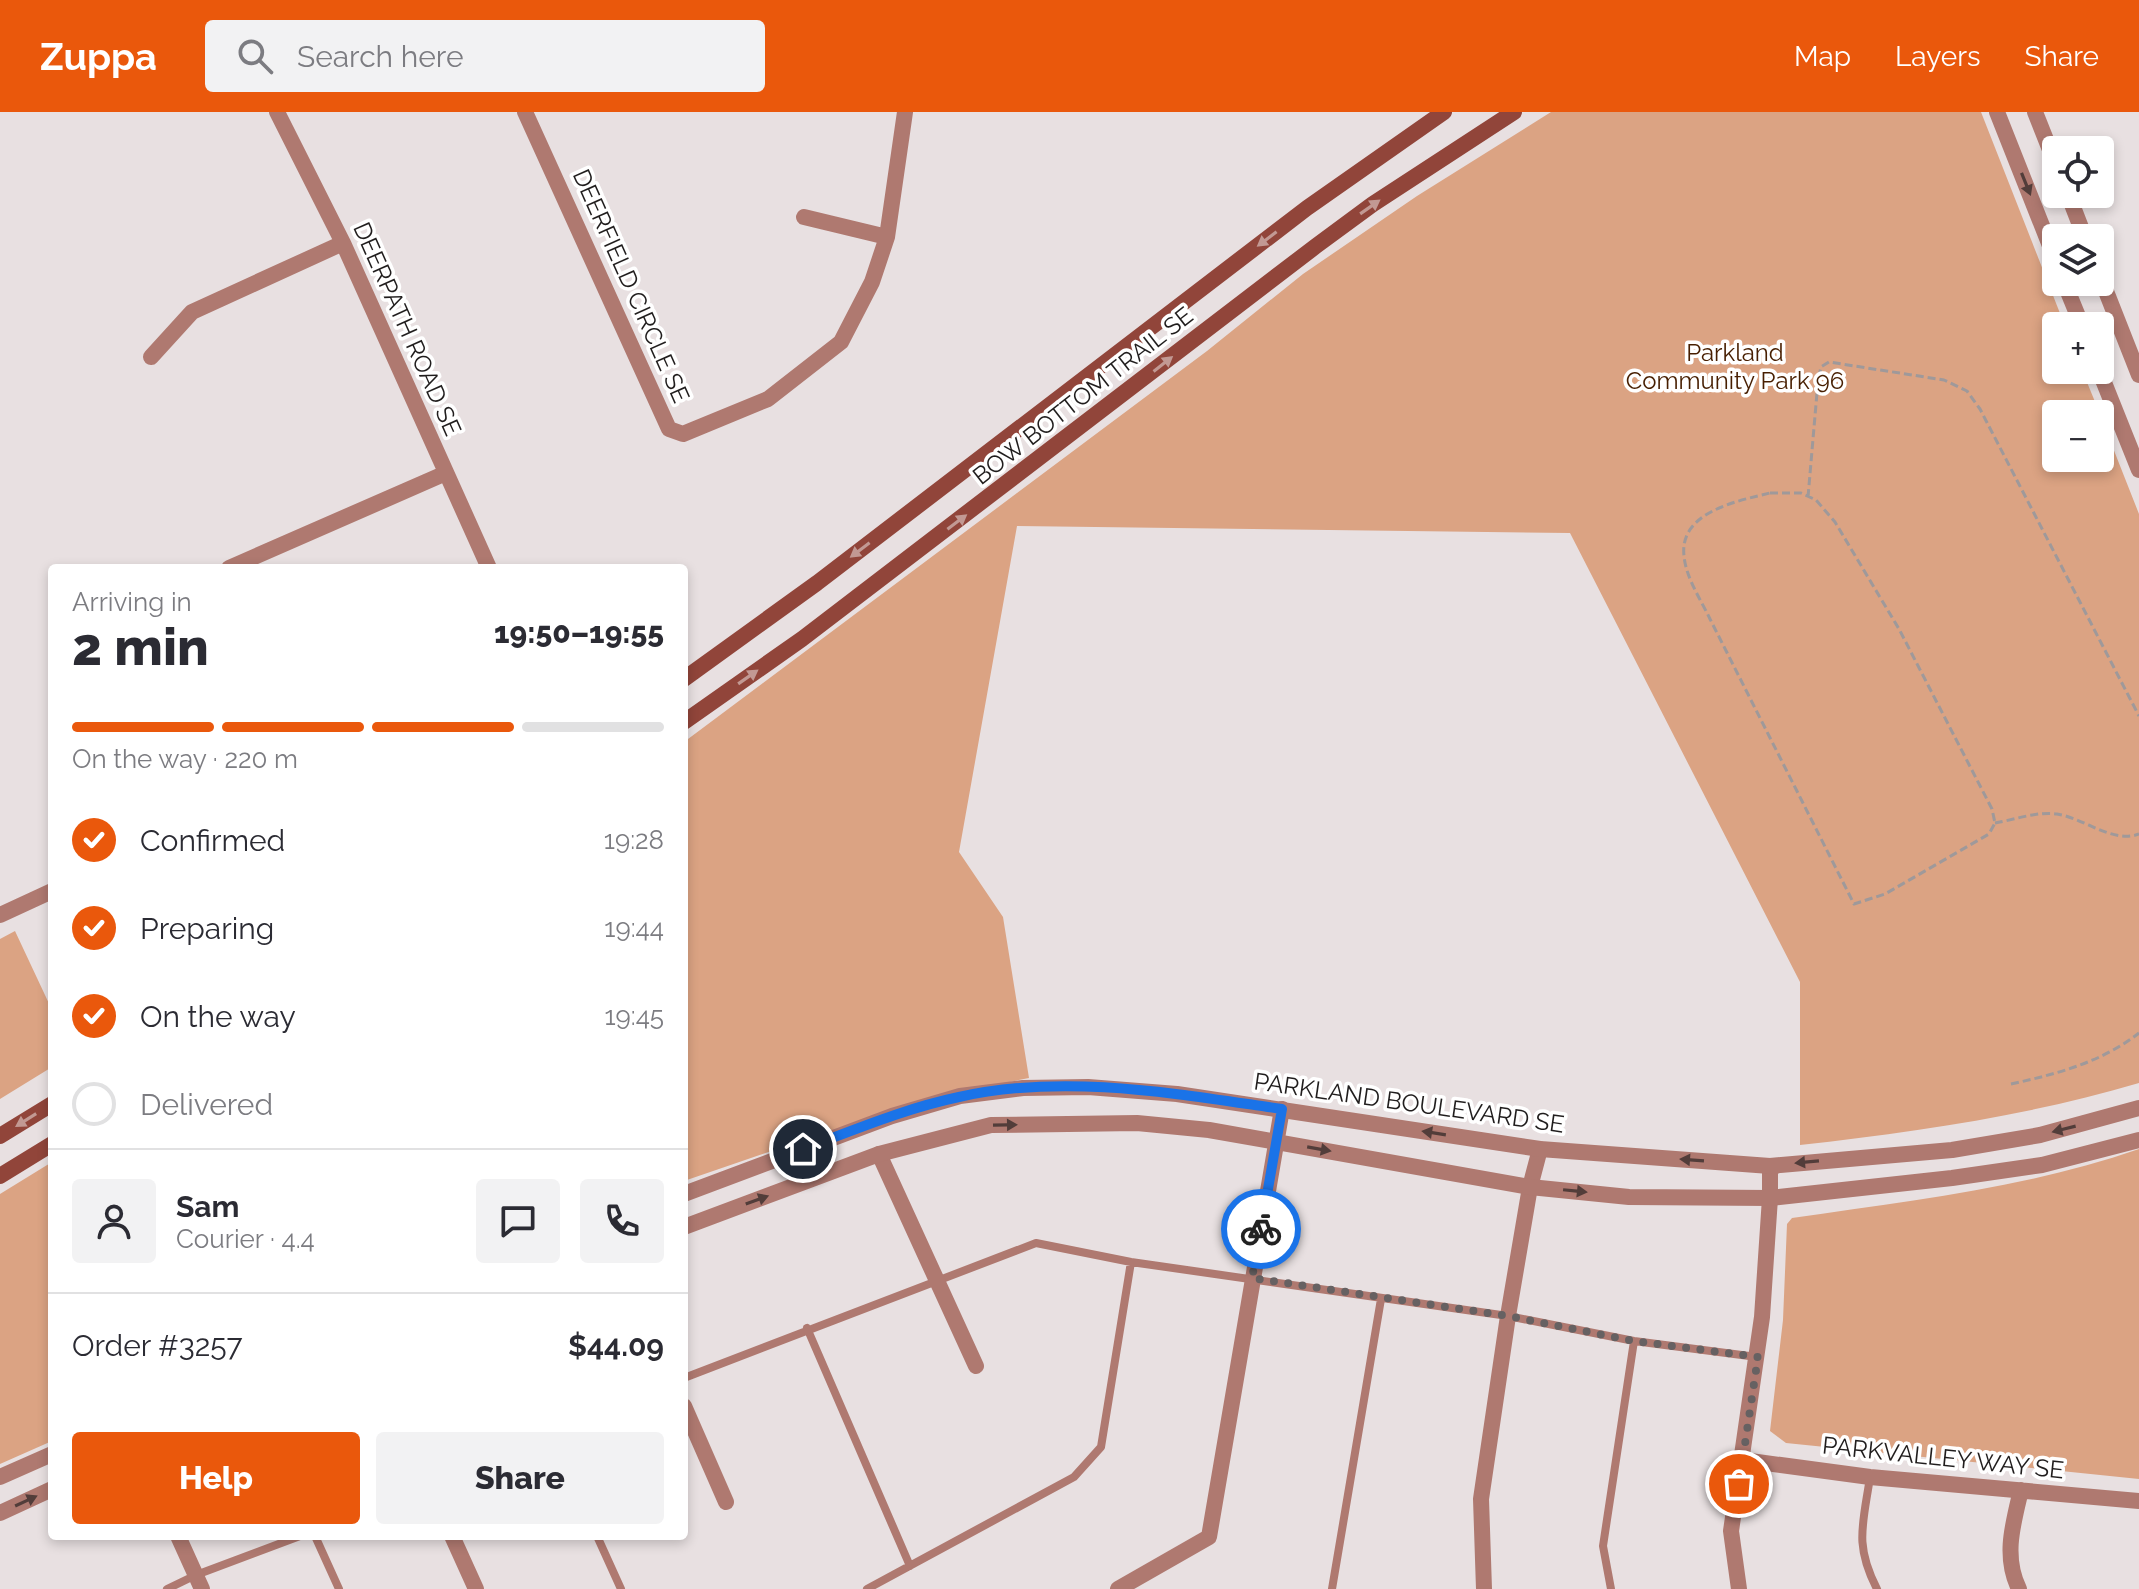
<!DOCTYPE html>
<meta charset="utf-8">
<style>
body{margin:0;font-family:Raleway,sans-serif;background:#f2f2f3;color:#2b2b33;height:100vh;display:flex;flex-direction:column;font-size:30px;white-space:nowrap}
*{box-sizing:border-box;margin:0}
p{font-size:26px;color:#7c7c81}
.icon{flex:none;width:44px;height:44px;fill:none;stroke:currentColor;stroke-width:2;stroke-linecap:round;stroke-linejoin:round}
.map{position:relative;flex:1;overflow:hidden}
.details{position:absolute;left:48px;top:452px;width:640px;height:976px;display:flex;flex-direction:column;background:#fff;border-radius:8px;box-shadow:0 4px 12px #0003}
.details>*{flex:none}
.tools{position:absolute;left:2042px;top:24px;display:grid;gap:16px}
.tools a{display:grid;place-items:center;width:72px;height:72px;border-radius:8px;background:#fff;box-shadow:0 4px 12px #0003;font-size:40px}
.pin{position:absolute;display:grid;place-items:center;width:68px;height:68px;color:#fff;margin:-34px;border:4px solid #fff;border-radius:50%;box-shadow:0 2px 8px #0007}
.courier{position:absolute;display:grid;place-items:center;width:80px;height:80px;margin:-40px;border:6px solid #1a73e8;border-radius:50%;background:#fff;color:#222;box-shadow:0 2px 10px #0007}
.overview em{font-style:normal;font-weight:800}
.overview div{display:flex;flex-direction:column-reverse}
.overview{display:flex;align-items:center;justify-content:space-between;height:136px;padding:0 24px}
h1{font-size:52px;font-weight:800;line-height:60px}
.bar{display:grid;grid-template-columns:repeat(4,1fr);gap:12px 8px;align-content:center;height:96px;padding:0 24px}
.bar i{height:10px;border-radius:6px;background:#e1e1e2}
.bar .on{background:#ea580c}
.bar p{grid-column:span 4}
.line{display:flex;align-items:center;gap:20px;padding:0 24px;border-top:2px solid #e1e1e2}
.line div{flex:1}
.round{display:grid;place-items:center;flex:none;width:84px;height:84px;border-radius:8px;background:#f2f2f3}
ol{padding:0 24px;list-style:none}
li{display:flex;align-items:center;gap:24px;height:88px}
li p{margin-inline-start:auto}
li .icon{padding:8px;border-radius:50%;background:#ea580c;color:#fff;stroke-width:4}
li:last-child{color:#7c7c81}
li i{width:44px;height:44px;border:4px solid #e1e1e2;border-radius:50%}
.button{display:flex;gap:16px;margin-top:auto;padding:16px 24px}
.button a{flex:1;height:92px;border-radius:8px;background:#ea580c;color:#fff;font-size:32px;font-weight:800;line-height:92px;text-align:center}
.button a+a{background:#f2f2f3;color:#2b2b33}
header{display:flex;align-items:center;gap:48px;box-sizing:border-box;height:112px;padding:0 40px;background:#ea580c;color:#fff}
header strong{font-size:38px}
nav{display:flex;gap:44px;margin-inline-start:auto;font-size:28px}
.search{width:560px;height:72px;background:#f2f2f3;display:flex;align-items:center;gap:20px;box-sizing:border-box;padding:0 28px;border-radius:8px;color:#7c7c81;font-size:30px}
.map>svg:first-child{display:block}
.green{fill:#dba383}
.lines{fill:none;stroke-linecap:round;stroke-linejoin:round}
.path{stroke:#9f999a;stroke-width:3;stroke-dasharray:8 4;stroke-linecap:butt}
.service{stroke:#af7970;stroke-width:8}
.minor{stroke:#af7970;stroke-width:16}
.tertiary{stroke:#af7970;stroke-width:16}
.secondary{stroke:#91453a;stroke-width:16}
.oneway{fill:#523d3a}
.oneway2{fill:#c29993}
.done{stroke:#666162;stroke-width:8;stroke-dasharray:0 14.4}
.route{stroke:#1a73e8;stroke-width:10}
.labels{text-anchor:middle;stroke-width:7;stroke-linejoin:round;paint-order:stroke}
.street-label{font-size:24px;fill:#201d1d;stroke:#fff}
.park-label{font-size:24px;fill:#471e00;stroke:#fff}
</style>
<header>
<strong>Zuppa</strong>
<div class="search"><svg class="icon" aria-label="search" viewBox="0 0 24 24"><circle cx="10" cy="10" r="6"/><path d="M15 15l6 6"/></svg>Search here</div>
<nav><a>Map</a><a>Layers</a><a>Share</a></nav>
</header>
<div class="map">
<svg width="2139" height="1477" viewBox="0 0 2139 1477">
<rect width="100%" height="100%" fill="#e8e0e1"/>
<path class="green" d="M1551,0H1981L2065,214H2056V258H2082L2100,302H2056V346H2100V303L2139,402V971C2028,1004 1914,1020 1800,1033V870L1570,421L1017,414L959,740L1003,805L1029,966C910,989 798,1030 684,1069V630L1207,239L1303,162L1417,84Z
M15,819L52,898V955L0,987V827Z
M2139,1037V1367L1786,1331L1770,1319L1783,1208L1787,1112L1792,1106C1909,1089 2027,1076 2139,1037Z
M52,1050V1329L0,1352V1082Z"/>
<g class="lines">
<path class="path" d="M1770,381H1801L1816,388L1835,410L1899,517L1992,697L1995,711L1989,722L1885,782L1854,792L1710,507C1701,488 1686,466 1684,444C1679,400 1737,389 1770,381Z
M1808,385L1818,269L1821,255L1829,250L1944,268L1967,279L1980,297L2139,604
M1995,711C2013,708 2038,699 2057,702C2084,706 2113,732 2139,722
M2011,972C2057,962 2102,950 2139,921"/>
<path class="service" d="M807,1216L910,1454
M684,1266L1036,1131L1131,1150L1508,1204L1634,1229L1757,1245
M1870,1365C1863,1413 1854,1432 1877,1477
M315,1424L339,1477
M597,1424L621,1477
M167,1477L196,1463L300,1424
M867,1477L1074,1365L1101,1335L1131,1150
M1332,1477L1381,1187
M1611,1477L1603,1434L1634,1229"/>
<path class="minor" d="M277,0L343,131L489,456
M525,0L669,317L683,322L768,287L841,230L872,170L887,125L905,0
M804,105L887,125
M151,245L192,200L343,131
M229,456L446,361
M0,803L52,779
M879,1042L976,1254
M684,1294L726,1390
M1743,1348L1870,1365L2139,1389
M178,1424L202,1477
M452,1424L476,1477
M1118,1477L1209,1425L1282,997
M1484,1477L1481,1387L1508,1204L1530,1075L1540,1037
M1739,1477L1731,1419L1762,1205L1770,1086V1054
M2019,1477C2003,1444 2013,1412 2021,1378"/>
<path class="tertiary" d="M1997,0L2056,149
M2035,0L2056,53
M2068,82L2085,126
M2100,164L2139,263
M2064,170L2082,214
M2099,258L2139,358
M684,1082L892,1004L960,984L1023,976L1088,975L1177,982L1540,1037L1770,1054L1952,1038L2040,1023L2139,996
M684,1115L879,1042L991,1013L1137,1011L1209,1018L1530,1075L1629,1085L1770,1086L1952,1066L2042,1053L2139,1028
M0,1365L52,1342
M0,1401L52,1377"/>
<path class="secondary" d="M684,567L817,471L1307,96L1444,0
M684,610L802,527L1316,134L1373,92L1514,0
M0,1024L52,992
M0,1064L52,1032"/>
</g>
<defs><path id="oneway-solid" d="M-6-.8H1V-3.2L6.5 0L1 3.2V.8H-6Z" transform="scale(2)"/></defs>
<g class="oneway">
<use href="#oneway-solid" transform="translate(2026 72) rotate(68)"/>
<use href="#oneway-solid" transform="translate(1005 1013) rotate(-1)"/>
<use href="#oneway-solid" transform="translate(2064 1017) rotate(166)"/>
<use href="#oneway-solid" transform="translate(1434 1021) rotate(-171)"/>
<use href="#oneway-solid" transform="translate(1319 1037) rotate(10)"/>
<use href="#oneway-solid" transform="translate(1692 1048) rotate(-176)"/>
<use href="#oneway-solid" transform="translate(1807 1050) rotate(175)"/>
<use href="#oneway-solid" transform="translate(1575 1079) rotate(6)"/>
<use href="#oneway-solid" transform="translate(757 1088) rotate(-20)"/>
<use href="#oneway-solid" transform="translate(26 1389) rotate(-25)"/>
</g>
<g class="oneway2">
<use href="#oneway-solid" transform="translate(1370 95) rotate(-35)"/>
<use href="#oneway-solid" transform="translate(1267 127) rotate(143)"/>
<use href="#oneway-solid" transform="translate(1163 252) rotate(-38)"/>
<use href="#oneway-solid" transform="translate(957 410) rotate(-37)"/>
<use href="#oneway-solid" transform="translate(860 438) rotate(143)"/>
<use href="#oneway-solid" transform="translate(748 565) rotate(-35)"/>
<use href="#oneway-solid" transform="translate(26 1008) rotate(148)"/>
</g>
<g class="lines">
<path class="done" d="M1261,1117L1252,1166L1508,1204L1634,1229L1758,1245L1739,1372"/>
<path class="route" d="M803,1037C854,1018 906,996 959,985C1065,961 1177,982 1282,997L1261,1117"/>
</g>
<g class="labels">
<g class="street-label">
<text transform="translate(631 174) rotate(66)" y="8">DEERFIELD CIRCLE SE</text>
<text transform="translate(407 217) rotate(66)" y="8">DEERPATH ROAD SE</text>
<text transform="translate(1083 284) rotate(-38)" y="8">BOW BOTTOM TRAIL SE</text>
<text transform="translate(1409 991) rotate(8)" y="8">PARKLAND BOULEVARD SE</text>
<text transform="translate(1943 1346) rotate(6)" y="8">PARKVALLEY WAY SE</text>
</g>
<g class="park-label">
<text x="1735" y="249">Parkland<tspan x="1735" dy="28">Community Park 96</tspan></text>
</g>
</g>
</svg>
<div class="tools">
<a><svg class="icon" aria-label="locate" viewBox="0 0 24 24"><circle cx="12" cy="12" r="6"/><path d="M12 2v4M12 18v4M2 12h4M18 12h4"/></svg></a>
<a><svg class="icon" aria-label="layers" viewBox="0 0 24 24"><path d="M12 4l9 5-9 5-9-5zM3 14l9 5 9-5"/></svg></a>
<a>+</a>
<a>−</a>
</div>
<div class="pin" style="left:1739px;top:1372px;background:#ea580c"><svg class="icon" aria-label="bag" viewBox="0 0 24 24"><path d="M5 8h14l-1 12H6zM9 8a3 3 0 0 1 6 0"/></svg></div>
<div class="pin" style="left:803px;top:1037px;background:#1f2937"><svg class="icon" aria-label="home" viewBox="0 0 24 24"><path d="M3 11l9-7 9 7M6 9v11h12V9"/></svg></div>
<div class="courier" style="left:1261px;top:1117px"><svg class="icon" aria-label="bike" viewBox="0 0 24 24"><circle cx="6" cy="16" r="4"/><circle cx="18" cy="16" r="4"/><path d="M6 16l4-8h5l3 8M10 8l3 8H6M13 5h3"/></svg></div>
<section class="details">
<div class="overview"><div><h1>2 min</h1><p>Arriving in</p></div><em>19:50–19:55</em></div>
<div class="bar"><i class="on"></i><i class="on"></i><i class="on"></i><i></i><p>On the way · 220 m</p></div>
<ol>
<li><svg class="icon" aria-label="check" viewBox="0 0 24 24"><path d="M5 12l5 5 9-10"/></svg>Confirmed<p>19:28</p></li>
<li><svg class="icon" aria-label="check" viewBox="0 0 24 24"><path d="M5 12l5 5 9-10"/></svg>Preparing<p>19:44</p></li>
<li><svg class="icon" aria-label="check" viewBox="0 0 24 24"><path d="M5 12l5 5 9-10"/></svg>On the way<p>19:45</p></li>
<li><i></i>Delivered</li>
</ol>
<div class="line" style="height:144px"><a class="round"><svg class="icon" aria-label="person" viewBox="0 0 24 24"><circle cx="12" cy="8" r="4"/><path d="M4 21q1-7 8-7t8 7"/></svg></a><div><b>Sam</b><p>Courier · 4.4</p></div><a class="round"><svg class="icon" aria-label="chat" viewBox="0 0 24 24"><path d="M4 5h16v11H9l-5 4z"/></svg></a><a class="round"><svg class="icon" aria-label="phone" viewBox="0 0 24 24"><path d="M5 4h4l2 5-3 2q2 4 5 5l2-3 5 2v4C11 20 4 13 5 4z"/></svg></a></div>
<div class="line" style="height:104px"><div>Order #3257</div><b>$44.09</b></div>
<div class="button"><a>Help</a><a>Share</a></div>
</section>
</div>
